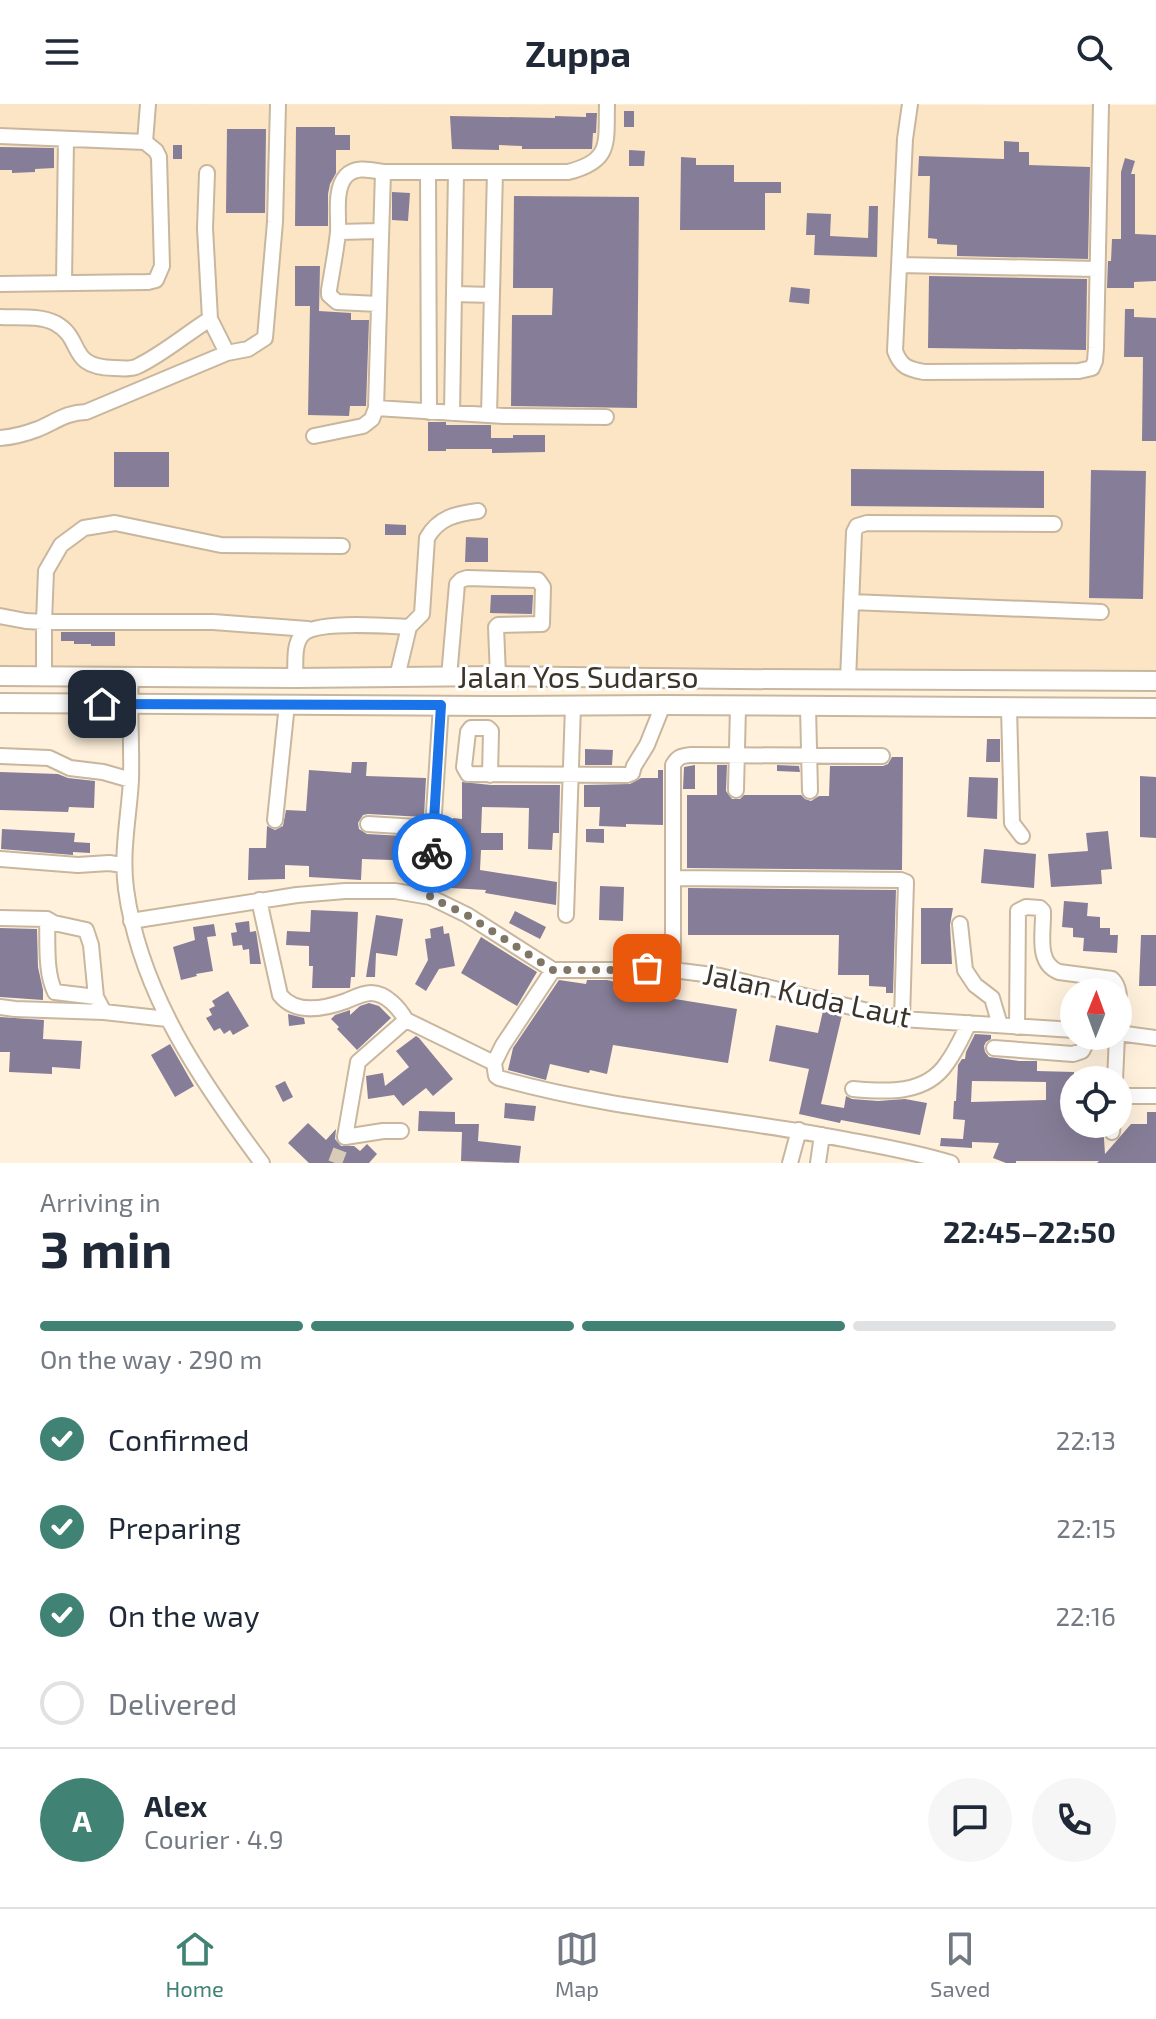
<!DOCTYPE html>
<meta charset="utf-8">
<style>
body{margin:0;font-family:"Exo 2",sans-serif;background:#f6f6f7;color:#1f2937;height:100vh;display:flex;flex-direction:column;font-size:30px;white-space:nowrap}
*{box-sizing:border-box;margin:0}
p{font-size:26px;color:#747a83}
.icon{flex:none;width:44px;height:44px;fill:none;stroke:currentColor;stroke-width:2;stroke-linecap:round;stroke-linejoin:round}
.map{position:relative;height:1059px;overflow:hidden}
.panel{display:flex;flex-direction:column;background:#fff;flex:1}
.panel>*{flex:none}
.needle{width:52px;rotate:1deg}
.controls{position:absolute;left:1060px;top:874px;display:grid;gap:16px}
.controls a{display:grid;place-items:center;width:72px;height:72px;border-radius:50%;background:#fff;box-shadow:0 8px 32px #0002;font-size:40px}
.pin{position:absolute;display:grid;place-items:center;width:68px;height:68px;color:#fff;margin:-34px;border-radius:16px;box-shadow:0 4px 12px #0006}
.courier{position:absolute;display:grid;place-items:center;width:80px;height:80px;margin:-40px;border:6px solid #1a73e8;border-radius:50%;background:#fff;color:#222;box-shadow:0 2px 10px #0007}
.headline em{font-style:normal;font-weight:700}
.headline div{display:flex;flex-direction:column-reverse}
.headline{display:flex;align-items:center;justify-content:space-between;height:136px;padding:0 40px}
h1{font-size:52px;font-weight:700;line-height:60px}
.bar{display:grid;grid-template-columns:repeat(4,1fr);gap:12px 8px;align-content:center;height:96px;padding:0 40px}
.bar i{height:10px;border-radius:6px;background:#e0e1e3}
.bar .selected{background:#408273}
.bar p{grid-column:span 4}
.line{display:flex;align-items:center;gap:20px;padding:0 40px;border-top:2px solid #e0e1e3}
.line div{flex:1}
.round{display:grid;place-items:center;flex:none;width:84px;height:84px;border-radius:42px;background:#f6f6f7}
ol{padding:0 40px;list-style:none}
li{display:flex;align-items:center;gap:24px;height:88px}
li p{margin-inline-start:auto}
li .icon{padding:8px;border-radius:50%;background:#408273;color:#fff;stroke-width:4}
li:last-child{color:#747a83}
li i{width:44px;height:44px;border:4px solid #e0e1e3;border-radius:50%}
header{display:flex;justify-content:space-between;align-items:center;height:104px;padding:0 40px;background:#fff;font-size:36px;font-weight:700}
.tabs{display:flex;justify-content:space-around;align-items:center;height:112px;border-top:2px solid #e0e1e3;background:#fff;font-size:22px;color:#747a83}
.tabs a{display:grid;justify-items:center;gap:4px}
.tabs .selected{color:#408273}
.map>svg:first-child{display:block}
.built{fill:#fbe5c4}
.building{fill:#867e98;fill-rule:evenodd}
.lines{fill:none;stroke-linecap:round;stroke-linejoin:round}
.minor-tunnel{stroke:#d8cbb8;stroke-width:14;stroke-dasharray:14 7;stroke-linecap:butt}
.minor-casing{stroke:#c8b79e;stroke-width:18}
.major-casing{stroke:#c8b79e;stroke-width:22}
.minor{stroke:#fff;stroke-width:14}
.major{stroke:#fff;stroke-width:18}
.done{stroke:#807668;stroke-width:8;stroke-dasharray:0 14.4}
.route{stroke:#1a73e8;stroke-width:10}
.labels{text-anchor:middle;stroke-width:6;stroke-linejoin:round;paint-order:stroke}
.street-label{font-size:30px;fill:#3b342a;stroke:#fff}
</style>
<header><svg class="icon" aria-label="menu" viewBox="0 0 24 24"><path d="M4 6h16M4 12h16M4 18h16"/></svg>Zuppa<svg class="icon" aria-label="search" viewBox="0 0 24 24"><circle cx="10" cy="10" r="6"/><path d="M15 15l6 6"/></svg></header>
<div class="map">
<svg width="1156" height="1059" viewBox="0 0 1156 1059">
<rect width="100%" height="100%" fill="#fff1dc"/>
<path class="built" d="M0,0L1156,1V570L0,567Z"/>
<path class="building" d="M624,7H634V23H624Z
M586,9H597L596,29H593L592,45H522V42L499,41V46L452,45L450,12L555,14V12L586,13Z
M296,23H335V31H350V46H336V69L330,80L328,90V122H295Z
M227,25H266L265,109H226Z
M1004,37L1019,38V48H1029V61L1090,63L1088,155L957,152V141L937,140V135L928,134L930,72H918L919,52L1004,55Z
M173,41H182V55H173Z
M0,43L54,44V64L35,65V68L12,69V66H0Z
M629,46L645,47L644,62H629Z
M681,53L696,54V61H734V78H781V89H765V126H680Z
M1125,54L1135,57L1131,70H1135V130L1156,131V177L1134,178V184H1107L1108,157H1111L1112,135H1121V68Z
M392,88L410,89L408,117L392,116Z
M514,92L639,93L637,304L511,302L512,211H552L553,184H513Z
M869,102H878L877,153L814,151L815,131H806L807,109L831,110L830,132L868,134Z
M295,162H320L319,207L351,209V216H369L366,302H350L349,312L308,311L310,202H295Z
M929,172L1087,175L1086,246L928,244Z
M791,183L810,185L809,200L789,198Z
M1125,205H1134V213L1156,214V337H1142L1143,253H1124Z
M428,318H446V321H491V334H513V331H545V348L492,349V345H446V347H428Z
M114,348H169V383H114Z
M851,365L1044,367V404L851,402Z
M1091,366L1146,367L1143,495L1089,494Z
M385,420L406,421V431H385Z
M466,433L488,434V458H465Z
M491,491H533L532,510L490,509Z
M61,528H115V542H91V540H74V537H61Z
M987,635H1000V658H986Z
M585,645L613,646L612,661H585Z
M892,653H903L902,766L687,764V691H717V661H727L726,687L732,695H740L744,691H801L805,695L811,697L819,692H829L830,662H883L888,660Z
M352,658H367L366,672L426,674L424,713L368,710L363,711L358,719L359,725L367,730L423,733L422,757L362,755L361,776L309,773V762L285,761V775L248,776L249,744H266L267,722L275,726L283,722L286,706L306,707L309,666L351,669Z
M695,661V685H683L684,663Z
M777,661L799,662L800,668L777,667Z
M658,666H663V721L626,720V723L599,722L600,703H584V681L630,680L641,674H658Z
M0,668L58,670L68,674L95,677L94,704L69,703L68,708L0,706Z
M1140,672L1156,673V734L1140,733Z
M969,673L998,674L997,715L967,713Z
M462,678L491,681H560L559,729H553L552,746L528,745L529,704L482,703L481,729H503V746H481L480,766L557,778L556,801L485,789L486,786L451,784L453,714L462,715Z
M2,725L75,729L74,738L90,739V749L73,748V751L1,745Z
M586,725H604V739L586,738Z
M1108,727L1112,765L1101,766L1102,780L1051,783L1048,750L1088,747L1086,729Z
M984,745L1036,750L1034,784L981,779Z
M600,782L624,783L623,817L599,816Z
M688,784L896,786L893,889H886V883L869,882V871H838L839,831H688Z
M1064,797L1088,799L1087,812L1100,813V824H1110V831H1118L1117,849L1083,847L1084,834L1073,833V824L1062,823Z
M921,804H953L950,821L952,860H921Z
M311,806L358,808L355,873H351L350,884H312L313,862H309V842L286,841L287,827L310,828Z
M515,807L546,823L540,835L509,819Z
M376,811L403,815L397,852L376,849L375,873H366Z
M249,817L250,828L256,827L261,860H250L249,845L243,846L242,841L233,842L231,829L237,828L235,819Z
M214,820L216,832L207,833L213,867L196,870L197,872L181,876L173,843L195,836L193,823Z
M443,822L444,830L449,829L455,862L439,865L426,887L415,880L428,856L425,835L431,834L430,825Z
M0,824L37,825L38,863L43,886V896L0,893Z
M1141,831H1156V882H1139Z
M481,833L537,868L517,902L461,869Z
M559,876L586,880L587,876H607L615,878L613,885L737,905L728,959L613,941L607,970L590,966L589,969L550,960L546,976L508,966L513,944Z
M228,887L249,922L233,931L230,926L224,930L220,924L214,927L206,914L212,911L209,905L215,902L212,897Z
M369,899L379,902L391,914L357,946L337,925L339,923L331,915L335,911L350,906V911L360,902Z
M823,907L842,911L821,1000L844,1004L846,992L852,995L878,997L905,995L927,999L920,1031L841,1016L840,1019L799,1010L809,965L769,957L776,921L818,929Z
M288,910L304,914L305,920L289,922Z
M0,913L44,916L43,935L82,937L80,965L52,963V970L9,968L10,948H0Z
M975,930L991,931V935L986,938L984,942L985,948L989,953L1019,957H1037V967L1074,968V1020H1103L1105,1050L1131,1020H1147V1008H1156V1059H1097L1099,1057H1016V1059H1006L993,1054L999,1039L972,1038V1044L940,1042L941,1034L963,1035L965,1016L953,1015L954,997H956L958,961L962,955H965L966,948ZM972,977L1046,978V996L971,998Z
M416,932L419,934L453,975L433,992L426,984L403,1002L394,991L368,995L366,972L383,969L385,982L409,963L396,947Z
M170,940L194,982L175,993L151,951Z
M285,977L293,993L283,998L275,982Z
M505,999L536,1002L534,1017L504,1014Z
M419,1007L455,1008V1020H479L478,1037L521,1042L519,1059L461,1057L462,1028L418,1027Z
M308,1019L326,1036L336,1025L335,1035L341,1042H354L360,1047L367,1040L377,1050L369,1059H309L288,1039Z"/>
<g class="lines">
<path class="minor-tunnel" d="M335,1059L345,1033"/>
<defs>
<path id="minor" d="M910,0L905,35L895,247C901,263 908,265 924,268L1079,267L1092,264L1095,257L1096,244L1101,0
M0,32L145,38L148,0
M428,68L429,308
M207,69L205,124L210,215L227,249
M338,128L380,127
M899,161L1097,165
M64,179L66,35
M0,180L148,178L156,176L162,162L159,53L156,47L145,38
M454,190L492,191
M378,200L337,198L329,191V186C332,167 336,148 338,128C339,112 334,85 346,72C356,62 370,66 383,68
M0,213C17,214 39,211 55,219C85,235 66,263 114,264C122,264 131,266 138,262C163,250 186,230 210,215
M376,304L504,312L606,313
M452,309L456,68
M489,311L495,68
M314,332L363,322L372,315L376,304L383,68H568C612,57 606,39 607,0
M0,334C13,333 25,330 38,325C55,318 67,308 86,308L227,249L248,245L265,234L275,118L278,0
M851,498L1101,508
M0,512L26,517L44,518V571
M308,525L213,518H44L46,467L61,441L84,424L115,419L221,441L342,442
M131,572C129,607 132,641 131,676C129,712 121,748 126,785C140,889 201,977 262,1059
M397,573L409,523L422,510L427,434C439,413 456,410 478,407
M449,573L457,480L461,476L467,474L538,476L543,483L542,520L498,521L496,523L498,572
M295,574C296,560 293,541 302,531C315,516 388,522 409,523
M848,576L854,428L857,422L867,419L1054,420
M808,603L810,687
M1009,604L1012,719L1022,732
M0,652L49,654L70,664L103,668L131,676
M490,671L491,627L488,624H471L468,628L464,663L468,670L627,671L632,669L634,662L647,641L663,601
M736,686L738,603
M275,716L287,600
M368,720L433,724L430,793
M433,724L441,601
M0,755L78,761L109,759L123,761
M673,774L901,776L906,778L902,915
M259,796L280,891C296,911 324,905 346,897C353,894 363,889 371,889C386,889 399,904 406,916L494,959
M566,811L573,602
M0,814L47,815L54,819L86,826L91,841L96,893L104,908
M47,815C48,838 45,868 55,888L96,893
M131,817L297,791L345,787H395L430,793L467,811L553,866H611L647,864L673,866L720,872L902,915L1074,926
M960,820L965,866L975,881L992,894L1000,921
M553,866L503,941L494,959L496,972L499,974C611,1006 729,1013 843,1035C880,1042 916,1048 951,1059
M673,866V661C678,652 682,652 691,651L882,652
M0,903L15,905L104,908L167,915
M1017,923L1018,807L1026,803L1040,804L1043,807C1044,827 1035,859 1059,868L1112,875C1121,884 1119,896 1118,907
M1118,929L1156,934
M994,944L1073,950L1082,947L1090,932
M1115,976L1117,932
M853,985C886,988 926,991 947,959C956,947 962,933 969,919
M1118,992H1156
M401,1027H383L345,1033L358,958L406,916
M1112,1028L1113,1020
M790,1059L799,1026
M818,1059L822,1031"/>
<path id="major" d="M0,572L295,574L498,572L736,575L1156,577
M0,599L489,602L663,601L1156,604"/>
</defs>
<use href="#minor" class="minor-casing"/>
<use href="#major" class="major-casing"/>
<use href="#minor" class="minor"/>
<use href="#major" class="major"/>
</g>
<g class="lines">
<path class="done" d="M432,749L430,793L467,811L553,866H611L647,864"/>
<path class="route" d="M102,600L441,601L432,749"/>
</g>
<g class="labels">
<g class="street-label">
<text x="578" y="584">Jalan Yos Sudarso</text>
<text transform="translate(807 892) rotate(12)" y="10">Jalan Kuda Laut</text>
</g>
</g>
</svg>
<div class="controls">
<a><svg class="needle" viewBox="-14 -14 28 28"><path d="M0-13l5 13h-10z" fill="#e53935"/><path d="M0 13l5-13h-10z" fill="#747a83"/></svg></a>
<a><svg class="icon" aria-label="locate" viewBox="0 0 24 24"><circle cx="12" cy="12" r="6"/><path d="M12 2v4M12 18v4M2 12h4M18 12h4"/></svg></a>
</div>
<div class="pin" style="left:647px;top:864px;background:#ea580c"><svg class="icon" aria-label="bag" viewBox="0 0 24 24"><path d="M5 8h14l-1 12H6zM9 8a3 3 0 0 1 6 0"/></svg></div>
<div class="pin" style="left:102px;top:600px;background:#1f2937"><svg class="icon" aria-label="home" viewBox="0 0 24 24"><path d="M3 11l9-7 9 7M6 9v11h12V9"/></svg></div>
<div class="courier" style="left:432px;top:749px"><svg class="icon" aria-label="bike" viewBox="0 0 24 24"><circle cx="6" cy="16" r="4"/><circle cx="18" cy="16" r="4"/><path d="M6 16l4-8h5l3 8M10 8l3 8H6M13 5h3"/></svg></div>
</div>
<section class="panel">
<div class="headline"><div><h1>3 min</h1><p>Arriving in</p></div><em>22:45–22:50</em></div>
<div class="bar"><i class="selected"></i><i class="selected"></i><i class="selected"></i><i></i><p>On the way · 290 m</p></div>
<ol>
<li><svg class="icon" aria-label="check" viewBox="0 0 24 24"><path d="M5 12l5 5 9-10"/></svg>Confirmed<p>22:13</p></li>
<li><svg class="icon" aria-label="check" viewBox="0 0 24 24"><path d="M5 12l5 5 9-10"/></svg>Preparing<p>22:15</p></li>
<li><svg class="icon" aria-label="check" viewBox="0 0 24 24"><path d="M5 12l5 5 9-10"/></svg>On the way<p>22:16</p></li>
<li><i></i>Delivered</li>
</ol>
<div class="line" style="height:144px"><b class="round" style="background:#408273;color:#fff">A</b><div><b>Alex</b><p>Courier · 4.9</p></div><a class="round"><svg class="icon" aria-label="chat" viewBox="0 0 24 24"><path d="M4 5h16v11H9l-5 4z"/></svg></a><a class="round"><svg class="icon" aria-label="phone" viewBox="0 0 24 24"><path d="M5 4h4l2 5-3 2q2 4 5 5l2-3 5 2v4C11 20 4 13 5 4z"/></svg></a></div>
</section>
<nav class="tabs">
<a class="selected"><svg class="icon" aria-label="home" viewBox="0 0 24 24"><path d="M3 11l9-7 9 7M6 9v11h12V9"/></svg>Home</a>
<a><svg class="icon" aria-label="map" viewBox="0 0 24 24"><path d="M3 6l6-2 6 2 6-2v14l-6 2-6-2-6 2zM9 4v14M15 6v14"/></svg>Map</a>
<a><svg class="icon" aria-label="saved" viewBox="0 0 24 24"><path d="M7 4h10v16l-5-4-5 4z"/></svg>Saved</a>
</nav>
